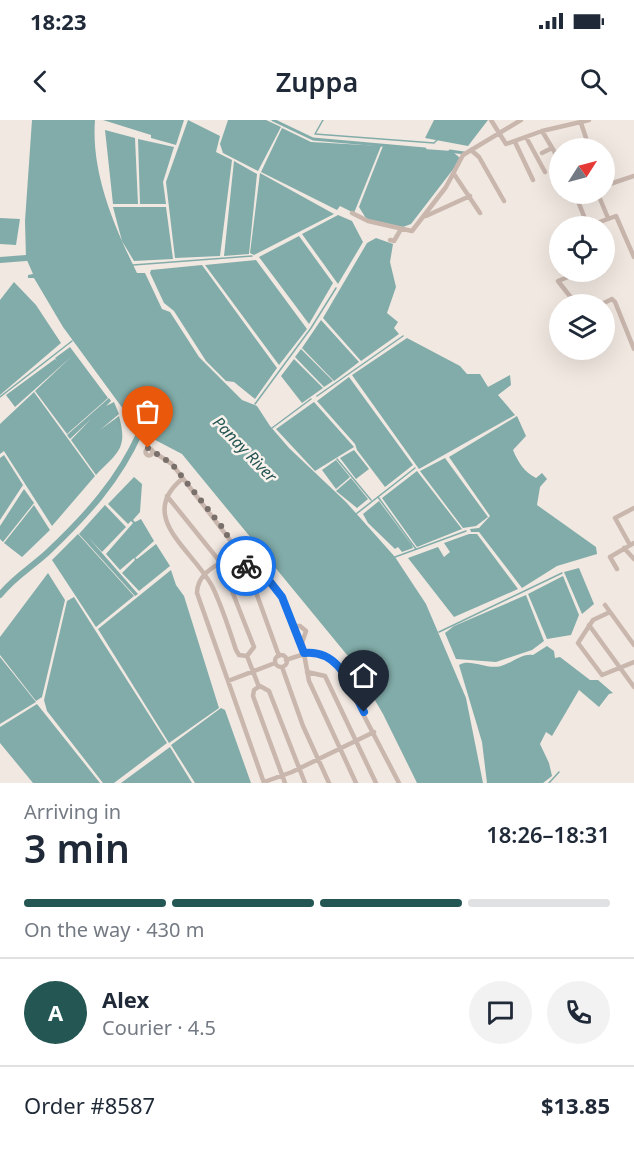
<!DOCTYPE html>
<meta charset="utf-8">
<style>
body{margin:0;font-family:"Noto Sans",sans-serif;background:#f2f2f3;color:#1f2937;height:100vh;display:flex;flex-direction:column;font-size:22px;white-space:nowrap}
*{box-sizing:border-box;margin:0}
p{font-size:20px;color:#747a83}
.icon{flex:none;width:33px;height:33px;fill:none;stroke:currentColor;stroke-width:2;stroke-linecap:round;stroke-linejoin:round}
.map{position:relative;height:663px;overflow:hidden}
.details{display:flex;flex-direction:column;background:#fff;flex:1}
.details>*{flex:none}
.needle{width:39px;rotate:54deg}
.tools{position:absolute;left:549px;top:18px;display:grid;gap:12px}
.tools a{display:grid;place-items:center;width:66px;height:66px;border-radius:50%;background:#fff;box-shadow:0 6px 24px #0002;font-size:30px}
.pin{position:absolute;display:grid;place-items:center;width:51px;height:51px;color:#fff;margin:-62px -26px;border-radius:50% 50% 50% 0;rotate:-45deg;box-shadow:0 0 6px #0007}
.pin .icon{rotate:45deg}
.courier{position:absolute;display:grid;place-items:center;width:60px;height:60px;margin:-30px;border:4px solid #1a73e8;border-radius:50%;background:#fff;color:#222;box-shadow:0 2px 8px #0007}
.headline em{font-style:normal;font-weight:600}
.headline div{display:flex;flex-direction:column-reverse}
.headline{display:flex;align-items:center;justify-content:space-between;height:102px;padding:0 24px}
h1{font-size:39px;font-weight:600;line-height:45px}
.bar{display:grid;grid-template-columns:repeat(4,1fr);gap:9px 6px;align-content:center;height:72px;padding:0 24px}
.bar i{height:8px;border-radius:4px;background:#e0e1e3}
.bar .current{background:#245653}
.bar p{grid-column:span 4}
.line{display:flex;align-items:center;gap:15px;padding:0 24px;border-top:2px solid #e0e1e3}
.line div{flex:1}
.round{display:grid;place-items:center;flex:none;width:63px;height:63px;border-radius:32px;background:#f2f2f3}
.status{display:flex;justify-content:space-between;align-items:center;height:42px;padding:0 30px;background:#fff;direction:ltr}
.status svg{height:16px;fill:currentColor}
header{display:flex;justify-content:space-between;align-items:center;height:78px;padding:0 24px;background:#fff;font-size:27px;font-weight:600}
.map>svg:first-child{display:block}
.water{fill:#82aca9}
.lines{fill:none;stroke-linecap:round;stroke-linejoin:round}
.stream{stroke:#82aca9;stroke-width:1.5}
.canal{stroke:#82aca9;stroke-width:3}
.river{stroke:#82aca9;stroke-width:6}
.minor{stroke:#c9b7ae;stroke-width:4.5}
.done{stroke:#796f6b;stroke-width:6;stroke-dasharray:0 10.8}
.route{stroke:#1a73e8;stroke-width:8}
.labels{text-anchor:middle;stroke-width:5;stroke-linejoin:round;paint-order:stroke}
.water-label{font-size:16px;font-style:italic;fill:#245653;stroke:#f9f2ed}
</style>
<div class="status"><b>18:23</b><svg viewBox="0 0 49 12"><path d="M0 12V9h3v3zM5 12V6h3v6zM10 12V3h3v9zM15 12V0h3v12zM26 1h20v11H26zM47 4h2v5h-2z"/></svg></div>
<header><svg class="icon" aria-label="back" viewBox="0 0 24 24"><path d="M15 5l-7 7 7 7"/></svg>Zuppa<svg class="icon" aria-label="search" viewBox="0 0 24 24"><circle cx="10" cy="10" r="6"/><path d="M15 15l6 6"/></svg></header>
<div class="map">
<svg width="634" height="663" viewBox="0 0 634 663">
<rect width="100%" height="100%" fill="#f1e8e1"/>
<path class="water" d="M32,0H95C91,53 114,106 137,153H145L162,189L170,192L199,237L242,280L257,286L270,306L289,328L346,382L395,437L426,484L466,578L483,663H417L383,594L352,541L182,334L140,312L63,207L34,158H28V155L33,154L26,138L25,101Z
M103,0H184L176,25L151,18V15Z
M188,0L220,16L216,32L232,40L220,136L175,138L166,62Z
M228,0H266L281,7L258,51L223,33L220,24Z
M434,0H488L468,26L425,18Z
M282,8L311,22L381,26L354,93L340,86L337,90L261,52Z
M105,10L135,18L138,84H113Z
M138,19L174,27L163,62L166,84H140Z
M383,26L452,31L461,39L411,104L403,107L367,100L359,87Z
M234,41L257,54L249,134L224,136Z
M260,53L334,94L254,135L250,133Z
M113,87H166L173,139L134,141L122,121Z
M338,95L352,101L363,122L338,164L302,114Z
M0,98L20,99L16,125L0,124Z
M299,116L333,163L309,204L259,137Z
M376,118L393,124L390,142L396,167L387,193L398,202L394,208L399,214L361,241L323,198L367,123Z
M256,140L307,209L279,245L205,145Z
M202,145L277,248L255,279L234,262L226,261L206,241L174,191L164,183L150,153L151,150Z
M14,162L36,185L61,223L0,275V180Z
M321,200L359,242L334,261L302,228Z
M407,218L460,246L467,254H480L488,267L510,255L511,265L498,275L515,295L419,349L352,255Z
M70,227L108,278L67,314L35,271L72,236L15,287L6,275L55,239L57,241L55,238Z
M301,229L333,261L324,267L295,237Z
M294,239L323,268L302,283L281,256Z
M349,257L413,345L385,367L357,330L355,324L317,281Z
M34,272L95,356L52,406L4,331L0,334V304Z
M109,278L111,281L106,286L114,282L119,294L100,310L119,296C128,329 118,332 96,355L71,320L91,299L70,319L67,315Z
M314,282L354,327L315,351L276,309Z
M517,296L526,316L513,330C518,342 524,352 536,358L542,353L547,359L540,367L537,385L596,427L597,434L557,446L522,468L479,412H471L470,409L479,408L490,396L449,337Z
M354,330L369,349L356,359L340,338Z
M4,335L23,365L0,400V338Z
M445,338L488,397L476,406L463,408L420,351Z
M336,340L350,357L336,369L322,350Z
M417,351L462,409L417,427L382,378Z
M134,357L142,364L140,392L133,400L135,402L141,399L154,421L135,438L137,439L156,424L170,446L139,471L122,453L135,440L134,438L120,450L106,434L133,403L131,401L128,404L108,384Z
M351,358L368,379L357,388L336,371Z
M24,369L34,383L3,422L0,419V406Z
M379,381L412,425L413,428L402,432L398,427L395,429L368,403L363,394Z
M34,385L50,410L22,437L4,423Z
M105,385L126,407L102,432L88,417L138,474L135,476L79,414Z
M78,414L134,476L96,507L52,440Z
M469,414H477L518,469L454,497L408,438L438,427L444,437L450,432L444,423Z
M579,448L594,484L582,494L564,452Z
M171,450L176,465L184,476L219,588L169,623L98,509Z
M48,453L65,480L42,577L36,581L0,535V517Z
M563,456L579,495L571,515L547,519L528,474Z
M526,475L544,521L532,530L496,542L456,539L445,513L454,506Z
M74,477L167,623L114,663H103L47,591L44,580L67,481Z
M547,526L554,531L555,538L560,537L590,560H598L613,573L609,574L599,587L579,570L552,616L546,612L540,624L549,643L552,656L543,663H487L482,622L459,545C470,538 487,550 501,546C512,543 522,533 533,535Z
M0,537L36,582L0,604Z
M37,584L100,663H33L0,623V607Z
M221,588L225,590L251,663H195L171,625Z
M170,627L192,663H121Z"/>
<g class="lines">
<path class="stream" d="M323,0L315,14L434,23L438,19
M133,145L252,136
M317,276L403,216
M0,277L72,221
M255,284L311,208L336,168
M272,308L311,279
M337,339L371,380
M378,377L416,429
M356,394L415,348
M395,437L466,411
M439,512L562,453
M549,663L559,652"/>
<path class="canal" d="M273,0L313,19L425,29
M450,31L464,33"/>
<path class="river" d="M0,140L26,138
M0,475C14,457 32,447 48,432C86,396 119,360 140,312"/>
<path class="minor" d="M491,0L506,24L542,11L589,0
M581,3L589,27
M542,11L560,41
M526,17L545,52
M515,22L533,60
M471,30L479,37L504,81
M542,33L552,28
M604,51L608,65
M454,54L480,93
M604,66L634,56
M575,74L588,106
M598,74L608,98
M352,93L368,101L412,111L446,67L463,35L521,0
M426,96L470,76
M589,106L616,96L634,137
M390,120L394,121L401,109
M567,152L568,157L558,161L576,184
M602,184L612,179L615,182L634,229
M145.5 332a3.5 3.5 0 1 1 7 0a3.5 3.5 0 1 1-7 0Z
M152,331L172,344L233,424L248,450L279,536
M167,376L221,443L254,527L247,536L239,535L236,530C229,509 222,486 212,466C193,430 136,397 182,359
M630,425L615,398L634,388
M624,428L634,439
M238,432C222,443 197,451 197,473L264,663
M617,449L610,437L634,423
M248,450L259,449L284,481L302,523L309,561L356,663
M605,485L634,525
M610,492L593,500L578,523L602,555L634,542
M589,505L634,567
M294,506H300L306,511L302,523
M275 541a6 6 0 1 1 12 0a6 6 0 1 1-12 0Z
M247,536L259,567
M286,540C305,533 319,529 336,542L399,663
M282,547L303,606L329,663
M307,552L325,556L376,663
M228,561L275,543
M264,662L292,652L374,612
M285,663L253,576L254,570L260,566L269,571L305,663"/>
</g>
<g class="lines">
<path class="done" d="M148,328L172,344L222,407L246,446"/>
<path class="route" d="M246,446L248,450L260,449L282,477L304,533C340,529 350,566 364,592"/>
</g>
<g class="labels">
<g class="water-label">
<text transform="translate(245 329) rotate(46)" y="6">Panay River</text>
</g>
</g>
</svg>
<div class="tools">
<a><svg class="needle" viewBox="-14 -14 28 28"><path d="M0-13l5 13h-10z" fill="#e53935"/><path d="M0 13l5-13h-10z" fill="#747a83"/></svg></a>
<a><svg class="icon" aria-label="locate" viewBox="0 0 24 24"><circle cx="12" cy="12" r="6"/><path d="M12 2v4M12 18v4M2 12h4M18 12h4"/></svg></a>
<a><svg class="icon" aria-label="layers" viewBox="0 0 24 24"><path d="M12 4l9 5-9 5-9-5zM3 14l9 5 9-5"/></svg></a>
</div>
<div class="pin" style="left:148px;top:328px;background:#ea580c"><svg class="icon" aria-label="bag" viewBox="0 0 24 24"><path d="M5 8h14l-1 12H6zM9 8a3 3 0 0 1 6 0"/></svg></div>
<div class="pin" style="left:364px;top:592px;background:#1f2937"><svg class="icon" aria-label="home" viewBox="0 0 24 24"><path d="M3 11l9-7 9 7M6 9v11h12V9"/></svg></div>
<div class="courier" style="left:246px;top:446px"><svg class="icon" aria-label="bike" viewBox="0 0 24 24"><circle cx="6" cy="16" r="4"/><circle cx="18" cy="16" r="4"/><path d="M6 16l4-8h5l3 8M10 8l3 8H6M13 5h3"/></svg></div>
</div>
<section class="details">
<div class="headline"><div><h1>3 min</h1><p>Arriving in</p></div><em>18:26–18:31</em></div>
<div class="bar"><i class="current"></i><i class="current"></i><i class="current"></i><i></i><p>On the way · 430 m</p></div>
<div class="line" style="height:108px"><b class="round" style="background:#245653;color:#fff">A</b><div><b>Alex</b><p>Courier · 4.5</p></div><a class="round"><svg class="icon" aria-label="chat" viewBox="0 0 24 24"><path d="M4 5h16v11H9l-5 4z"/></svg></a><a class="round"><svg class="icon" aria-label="phone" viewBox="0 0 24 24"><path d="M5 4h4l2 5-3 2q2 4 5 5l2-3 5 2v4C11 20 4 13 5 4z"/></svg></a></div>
<div class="line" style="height:78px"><div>Order #8587</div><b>$13.85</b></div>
</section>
